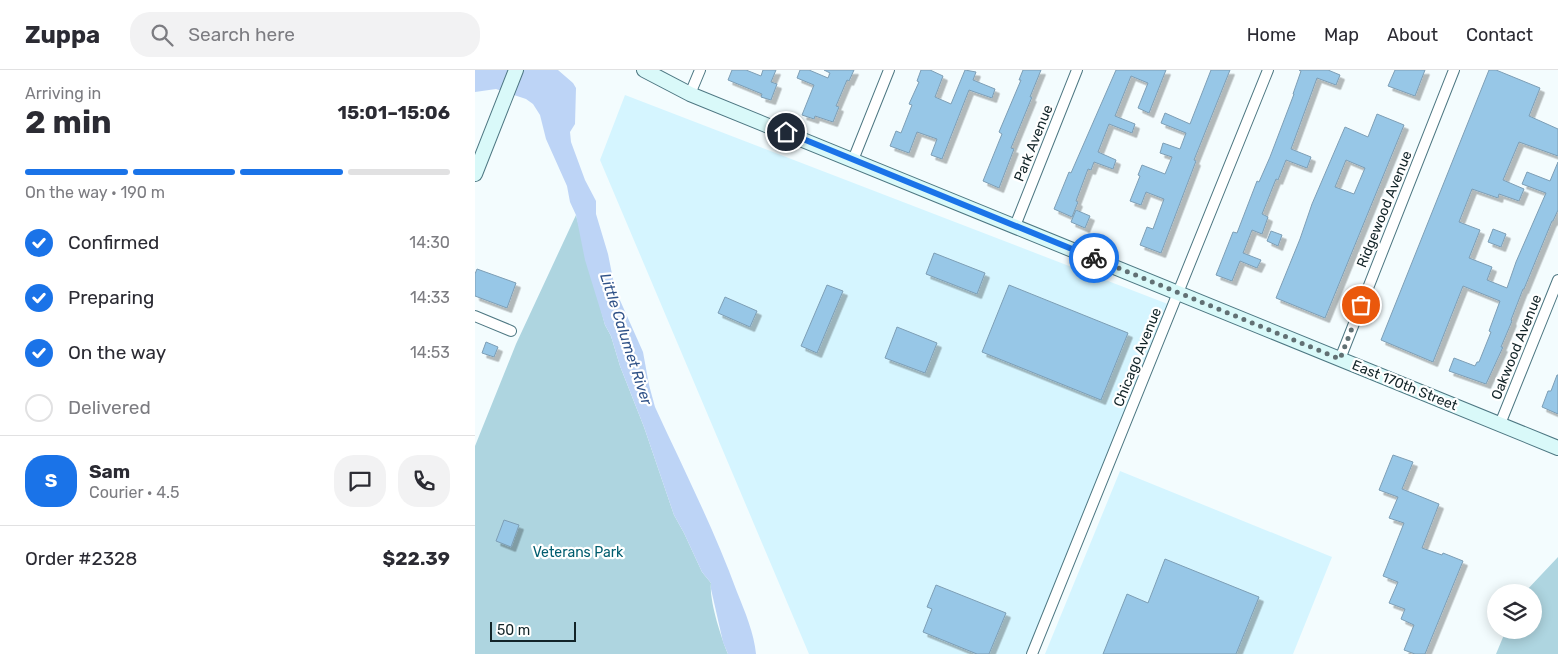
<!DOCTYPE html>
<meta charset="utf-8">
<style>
body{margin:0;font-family:Rubik,sans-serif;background:#f2f2f3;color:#2b2b33;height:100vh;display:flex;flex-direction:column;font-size:19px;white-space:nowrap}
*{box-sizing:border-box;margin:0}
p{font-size:16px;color:#7c7c81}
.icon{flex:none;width:28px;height:28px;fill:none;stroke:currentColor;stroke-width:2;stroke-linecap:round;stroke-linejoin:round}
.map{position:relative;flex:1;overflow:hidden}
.sheet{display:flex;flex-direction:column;background:#fff;width:475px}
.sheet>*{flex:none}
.controls{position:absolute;left:1012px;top:514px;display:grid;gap:10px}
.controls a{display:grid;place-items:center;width:55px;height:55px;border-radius:50%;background:#fff;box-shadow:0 2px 12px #0003;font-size:25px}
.scale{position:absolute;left:15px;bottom:12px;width:86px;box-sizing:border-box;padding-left:5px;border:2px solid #122428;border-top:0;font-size:14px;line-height:18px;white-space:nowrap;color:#122428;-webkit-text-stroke:4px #fff;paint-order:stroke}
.pin{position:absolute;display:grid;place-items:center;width:42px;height:42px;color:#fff;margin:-21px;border:2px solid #fff;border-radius:50%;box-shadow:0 1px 5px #0007}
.courier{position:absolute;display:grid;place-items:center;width:50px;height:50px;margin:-25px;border:4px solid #1a73e8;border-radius:50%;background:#fff;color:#222;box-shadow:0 1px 6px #0007}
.overview em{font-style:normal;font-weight:700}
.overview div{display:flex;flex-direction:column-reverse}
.overview{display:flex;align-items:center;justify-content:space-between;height:85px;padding:0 25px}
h1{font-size:32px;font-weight:700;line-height:38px}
.bar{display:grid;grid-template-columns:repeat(4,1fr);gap:8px 5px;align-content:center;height:60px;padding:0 25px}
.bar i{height:6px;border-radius:4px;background:#e1e1e2}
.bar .selected{background:#1a73e8}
.bar p{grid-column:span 4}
.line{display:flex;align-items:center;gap:12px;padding:0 25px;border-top:1px solid #e1e1e2}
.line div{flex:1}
.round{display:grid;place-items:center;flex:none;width:52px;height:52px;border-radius:20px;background:#f2f2f3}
ol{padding:0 25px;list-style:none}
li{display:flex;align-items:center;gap:15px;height:55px}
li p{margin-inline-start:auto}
li .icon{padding:5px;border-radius:50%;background:#1a73e8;color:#fff;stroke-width:4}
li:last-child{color:#7c7c81}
li i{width:28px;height:28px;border:2px solid #e1e1e2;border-radius:50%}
header{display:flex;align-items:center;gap:30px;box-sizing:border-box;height:70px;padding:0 25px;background:#fff;border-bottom:1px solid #e1e1e2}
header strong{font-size:24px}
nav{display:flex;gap:28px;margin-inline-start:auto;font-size:18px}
.search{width:350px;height:45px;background:#f2f2f3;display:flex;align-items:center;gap:12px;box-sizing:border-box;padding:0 18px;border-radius:20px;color:#7c7c81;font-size:19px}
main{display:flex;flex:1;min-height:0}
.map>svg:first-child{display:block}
.built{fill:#d5f5ff}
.green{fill:#aed5e0}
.water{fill:#bdd4f6}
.building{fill:#97c7e7;stroke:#7d9eb5;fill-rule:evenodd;filter:url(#shadow)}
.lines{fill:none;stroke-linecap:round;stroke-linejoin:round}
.street-casing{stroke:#4d7782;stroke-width:12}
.secondary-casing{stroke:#4d7782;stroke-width:16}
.street{stroke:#fff;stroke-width:10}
.secondary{stroke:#d9f9f9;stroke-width:14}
.done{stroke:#617073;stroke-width:5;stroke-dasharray:0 9}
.route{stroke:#1a73e8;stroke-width:6}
.labels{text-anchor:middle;stroke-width:4.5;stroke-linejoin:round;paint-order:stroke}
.street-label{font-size:14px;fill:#122428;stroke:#fff}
.park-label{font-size:14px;fill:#015d6f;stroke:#fff}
.water-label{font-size:15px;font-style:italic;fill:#305288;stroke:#fff}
</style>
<header>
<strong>Zuppa</strong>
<div class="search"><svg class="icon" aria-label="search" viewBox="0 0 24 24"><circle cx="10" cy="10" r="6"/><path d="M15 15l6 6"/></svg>Search here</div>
<nav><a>Home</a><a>Map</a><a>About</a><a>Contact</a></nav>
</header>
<main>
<section class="sheet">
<div class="overview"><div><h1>2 min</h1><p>Arriving in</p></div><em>15:01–15:06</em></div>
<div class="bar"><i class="selected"></i><i class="selected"></i><i class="selected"></i><i></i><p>On the way · 190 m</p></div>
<ol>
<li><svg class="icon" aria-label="check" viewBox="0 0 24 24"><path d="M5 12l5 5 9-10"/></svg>Confirmed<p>14:30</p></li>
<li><svg class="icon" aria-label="check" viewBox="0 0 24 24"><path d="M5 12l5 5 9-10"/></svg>Preparing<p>14:33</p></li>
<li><svg class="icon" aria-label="check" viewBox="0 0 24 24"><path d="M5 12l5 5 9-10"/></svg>On the way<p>14:53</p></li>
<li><i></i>Delivered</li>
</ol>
<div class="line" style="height:90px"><b class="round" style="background:#1a73e8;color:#fff">S</b><div><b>Sam</b><p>Courier · 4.5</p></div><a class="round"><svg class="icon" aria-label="chat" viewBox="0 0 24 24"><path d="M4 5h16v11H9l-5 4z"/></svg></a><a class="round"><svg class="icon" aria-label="phone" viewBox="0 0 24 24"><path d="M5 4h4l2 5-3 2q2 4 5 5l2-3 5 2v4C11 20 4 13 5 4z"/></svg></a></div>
<div class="line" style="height:65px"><div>Order #2328</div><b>$22.39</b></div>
</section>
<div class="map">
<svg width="1083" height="584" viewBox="0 0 1083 584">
<defs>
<filter id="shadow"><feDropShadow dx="4.5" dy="4.5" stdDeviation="0" flood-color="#0004"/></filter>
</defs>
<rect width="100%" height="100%" fill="#f3fcfe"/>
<path class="built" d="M150,25L698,236L557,584H334L125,90Z
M645,401L857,487L818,584H570Z"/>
<path class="green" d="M101,145L130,255L136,266L145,296L169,357L199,445L209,463L227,502L236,513C234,530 246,567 253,584H0V376L41,274Z
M1083,487V584H1021L1031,560H1059V522H1050Z"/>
<path class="water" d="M0,0H83L98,13L101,18L100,54L95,62L96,72L110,110L121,131V144L133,184L138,209L144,228L168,282L174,315L180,337C208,398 239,459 262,522C270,542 279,563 281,584H253L248,572L236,519V513L227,502L209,463L199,445L169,357L145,296L136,266L130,255L110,190L101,145L95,132L92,116L71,69L65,45L58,34L51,29L21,19L0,22Z"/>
<path class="building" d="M257,0H271L286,6L288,0H301L296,12L302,14L296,30L286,27L287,24L253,10Z
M325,0H334L353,8L355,3L349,0H379L374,11L372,10L361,36L364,37L358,52L340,46L339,49L327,45L339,15L322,8Z
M446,0H455L468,6L460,27L476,34L490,0L501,2L498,10L520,19L517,28L494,20L467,89L456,85L462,69L442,62L434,83L415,76L421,61L426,63L437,35L434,34L444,12L442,11Z
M548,0H566L555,27H557L536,78L539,79L524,118L508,111L527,64L524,62L546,10H544Z
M641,0H691L674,43L663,38L673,13L656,6L640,46L660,54L657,63L634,54L623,82L641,90L638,99L619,92L616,100L613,99L601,131L603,132L597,147L579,139L594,102L596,103Z
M736,0H755L719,90L721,91L686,183L665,175L672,157L678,159L689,129L671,122L666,135L655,131L665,106L663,105L667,95L690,104L697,87L685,83L688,73L705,79L711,63L686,53L690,43L715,54Z
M824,0H853L865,5L861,15L842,8L816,79L836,87L832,98L811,90L803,110L801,109L787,144L793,147L787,164L777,160L768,183L786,190L782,198L765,191L757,211L741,205L758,162L762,163L782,111L784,112L795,87L819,24H818L826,1Z
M920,0H950L940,26L913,16Z
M1014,0H1021L1065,18L1054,46L1083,59V86L1044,72L1028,110L1049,119L1044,131L1024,124L1023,128L997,119L984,152L1005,160L994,188L1017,197L1012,210L1032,218L1041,192L1071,123L1047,114L1052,102L1075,111L1083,92V140L1078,151H1077L1049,219H1048L1036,250L1037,251L1026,277H1028L1011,314L974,301L979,288L1000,296L1002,292H1004L1016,262L1014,261L1025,231L988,216L958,292L906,270Z
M902,44L929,55L850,248L801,228L825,169L837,134L870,57L893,67ZM871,90L890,98L879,124L860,117Z
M601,140L615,146L610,158L596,152Z
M1018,159L1031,164L1026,177L1013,172Z
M796,161L807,165L803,176L792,171Z
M459,183L510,203L502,224L451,204Z
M2,199L41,213L32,238L0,226V204Z
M352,215L368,221L342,283L326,276Z
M534,215L653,263L626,330L507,282Z
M250,227L282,241L275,257L243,243Z
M422,257L462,273L450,303L410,288Z
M11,272L23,277L19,287L7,283Z
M1082,305H1083V344L1067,337L1073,321H1076Z
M918,385L938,392L927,419L964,434L947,478L967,485L968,483L988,491L950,584H940L929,580L939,555L926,549L930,539L914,533L923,512L908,506L929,453L914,448L923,427L904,420Z
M29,450L44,455L36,477L21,471Z
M690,489L784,527L761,584H628L652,524L673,533Z
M461,515L531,543L514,584H502L448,562L457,539L452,537Z"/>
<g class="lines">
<defs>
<path id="street" d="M215,24L225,0
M378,90L414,0
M540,156L602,0
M0,246L36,261
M865,289L979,0
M1025,354L1083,210
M557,584L793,0"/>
<path id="secondary" d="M169,0L215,24L1083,378
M0,104L41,0"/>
</defs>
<use href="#street" class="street-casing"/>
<use href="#secondary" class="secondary-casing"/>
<use href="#street" class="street"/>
<use href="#secondary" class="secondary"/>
</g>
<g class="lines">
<path class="done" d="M619,188L865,289L886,235"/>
<path class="route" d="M311,62L619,188"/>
</g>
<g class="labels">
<g class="street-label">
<text transform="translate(558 73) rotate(-68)" y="5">Park Avenue</text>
<text transform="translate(909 139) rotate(-68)" y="5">Ridgewood Avenue</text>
<text transform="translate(1041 277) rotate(-68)" y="5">Oakwood Avenue</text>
<text transform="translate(662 287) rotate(-68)" y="5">Chicago Avenue</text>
<text transform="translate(930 315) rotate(22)" y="5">East 170th Street</text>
</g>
<g class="park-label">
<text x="103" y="487">Veterans Park</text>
</g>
<g class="water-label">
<text transform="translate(151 269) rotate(72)" y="5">Little Calumet River</text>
</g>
</g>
</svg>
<div class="controls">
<a><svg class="icon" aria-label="layers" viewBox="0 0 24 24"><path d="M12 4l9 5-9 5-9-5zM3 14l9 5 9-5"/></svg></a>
</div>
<div class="scale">50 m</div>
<div class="pin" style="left:886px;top:235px;background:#ea580c"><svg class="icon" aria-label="bag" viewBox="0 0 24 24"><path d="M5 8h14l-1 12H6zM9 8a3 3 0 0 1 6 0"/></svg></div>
<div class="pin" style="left:311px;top:62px;background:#1f2937"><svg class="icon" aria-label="home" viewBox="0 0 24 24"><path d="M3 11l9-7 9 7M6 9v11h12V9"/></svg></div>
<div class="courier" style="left:619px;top:188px"><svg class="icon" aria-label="bike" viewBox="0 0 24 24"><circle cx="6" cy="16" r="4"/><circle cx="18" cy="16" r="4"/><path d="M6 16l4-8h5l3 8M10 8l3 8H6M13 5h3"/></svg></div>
</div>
</main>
